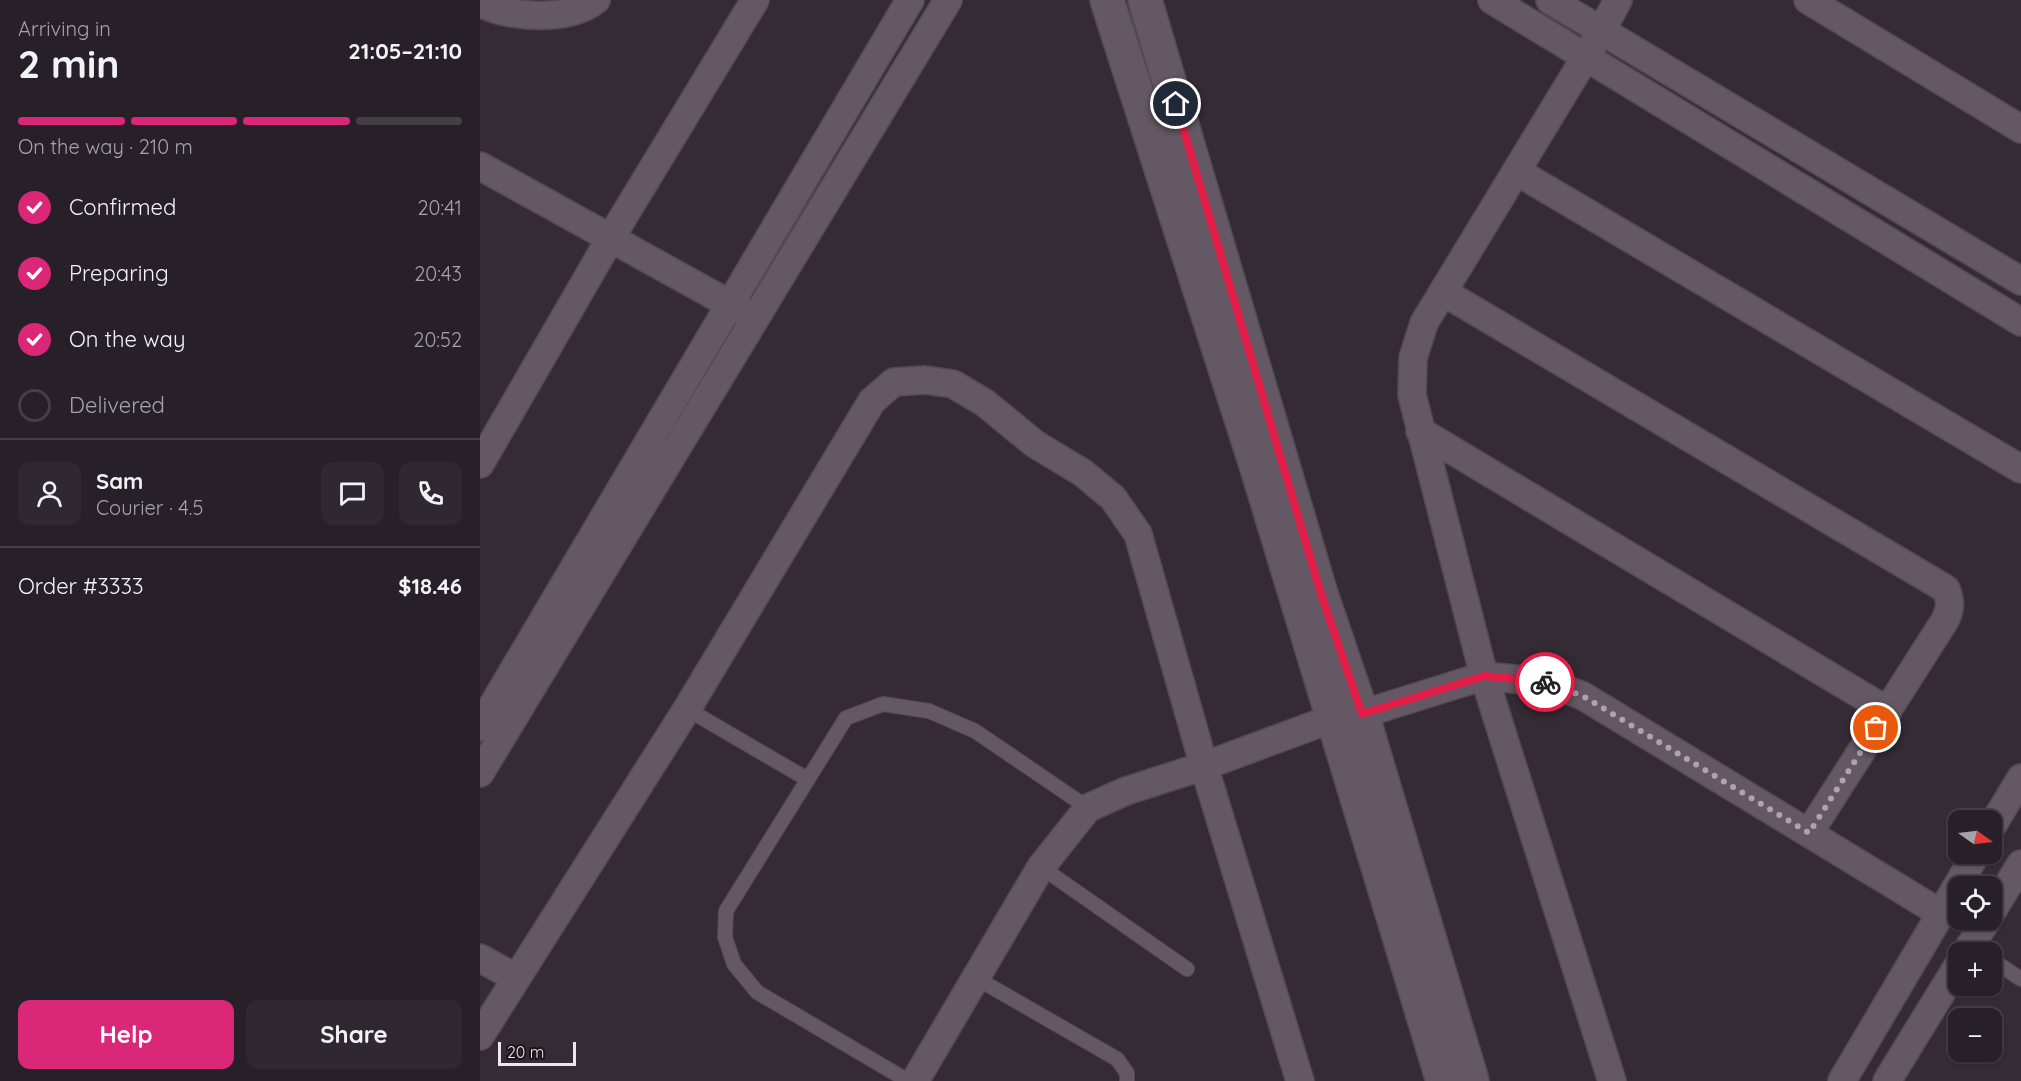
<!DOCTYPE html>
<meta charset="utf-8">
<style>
body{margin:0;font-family:Quicksand,sans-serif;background:#302830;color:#f1f3f6;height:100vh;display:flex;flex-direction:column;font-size:22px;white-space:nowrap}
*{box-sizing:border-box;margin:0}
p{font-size:20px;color:#a5a3a8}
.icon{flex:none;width:33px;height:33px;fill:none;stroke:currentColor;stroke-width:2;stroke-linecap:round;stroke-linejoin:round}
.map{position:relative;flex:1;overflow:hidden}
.panel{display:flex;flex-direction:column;background:#282028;width:480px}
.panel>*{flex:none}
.needle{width:39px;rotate:104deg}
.controls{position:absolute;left:1468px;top:810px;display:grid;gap:12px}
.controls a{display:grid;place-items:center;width:54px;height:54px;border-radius:12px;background:#282028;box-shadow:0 2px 4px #0004,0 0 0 2px #443e45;font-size:30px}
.scale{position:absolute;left:18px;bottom:15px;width:78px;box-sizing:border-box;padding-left:6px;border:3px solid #ede7ed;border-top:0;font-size:16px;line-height:21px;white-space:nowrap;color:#ede7ed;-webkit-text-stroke:4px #19151a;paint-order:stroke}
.pin{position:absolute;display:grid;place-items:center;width:51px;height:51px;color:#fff;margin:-26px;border:3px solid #fff;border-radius:50%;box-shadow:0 2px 6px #0007}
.courier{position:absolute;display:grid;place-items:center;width:60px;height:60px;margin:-30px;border:4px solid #e11d48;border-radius:50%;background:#fff;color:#222;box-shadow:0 2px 8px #0007}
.headline em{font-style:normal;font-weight:700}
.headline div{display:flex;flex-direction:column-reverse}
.headline{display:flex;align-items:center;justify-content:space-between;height:102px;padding:0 18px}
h1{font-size:39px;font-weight:700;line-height:45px}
.bar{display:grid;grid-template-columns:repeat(4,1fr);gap:9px 6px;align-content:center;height:72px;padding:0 18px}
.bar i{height:8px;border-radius:4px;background:#443e45}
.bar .selected{background:#db2777}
.bar p{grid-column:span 4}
.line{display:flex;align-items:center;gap:15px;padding:0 18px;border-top:2px solid #443e45}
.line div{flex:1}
.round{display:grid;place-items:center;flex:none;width:63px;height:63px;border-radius:12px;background:#302830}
ol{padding:0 18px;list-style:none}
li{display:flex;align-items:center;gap:18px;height:66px}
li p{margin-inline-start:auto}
li .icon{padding:6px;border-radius:50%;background:#db2777;color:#fff;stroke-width:4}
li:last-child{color:#a5a3a8}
li i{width:33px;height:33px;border:3px solid #443e45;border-radius:50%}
.cta{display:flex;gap:12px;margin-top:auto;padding:12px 18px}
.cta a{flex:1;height:69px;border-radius:12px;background:#db2777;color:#fff;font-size:24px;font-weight:700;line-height:69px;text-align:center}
.cta a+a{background:#302830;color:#f1f3f6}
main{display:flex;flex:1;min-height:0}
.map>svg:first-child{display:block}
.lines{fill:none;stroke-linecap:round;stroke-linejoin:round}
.lane-casing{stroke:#524a52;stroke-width:16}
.street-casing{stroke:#524a52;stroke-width:30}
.secondary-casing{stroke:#524a52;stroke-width:36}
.lane{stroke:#635863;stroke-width:14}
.street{stroke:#635863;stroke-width:27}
.secondary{stroke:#635863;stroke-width:33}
.done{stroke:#ada5ad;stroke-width:6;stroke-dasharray:0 10.8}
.route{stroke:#e11d48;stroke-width:8}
</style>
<main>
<section class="panel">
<div class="headline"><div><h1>2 min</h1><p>Arriving in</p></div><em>21:05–21:10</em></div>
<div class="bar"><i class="selected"></i><i class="selected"></i><i class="selected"></i><i></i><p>On the way · 210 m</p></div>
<ol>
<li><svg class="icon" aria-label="check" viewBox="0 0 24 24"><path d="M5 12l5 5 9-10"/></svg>Confirmed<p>20:41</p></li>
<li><svg class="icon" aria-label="check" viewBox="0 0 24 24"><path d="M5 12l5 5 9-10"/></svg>Preparing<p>20:43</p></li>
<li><svg class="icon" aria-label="check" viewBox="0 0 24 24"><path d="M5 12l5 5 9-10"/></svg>On the way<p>20:52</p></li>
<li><i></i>Delivered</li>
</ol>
<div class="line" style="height:108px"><a class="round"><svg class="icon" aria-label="person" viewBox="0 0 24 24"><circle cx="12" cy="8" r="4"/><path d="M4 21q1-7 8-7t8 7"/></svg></a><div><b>Sam</b><p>Courier · 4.5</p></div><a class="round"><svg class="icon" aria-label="chat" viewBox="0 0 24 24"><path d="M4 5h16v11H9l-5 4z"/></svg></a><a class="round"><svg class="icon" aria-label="phone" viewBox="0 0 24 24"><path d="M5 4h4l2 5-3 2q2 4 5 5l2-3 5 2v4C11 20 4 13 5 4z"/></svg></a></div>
<div class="line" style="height:78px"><div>Order #3333</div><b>$18.46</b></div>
<div class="cta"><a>Help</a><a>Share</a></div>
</section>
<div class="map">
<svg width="1541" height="1081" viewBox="0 0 1541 1081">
<rect width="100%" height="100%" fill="#352b35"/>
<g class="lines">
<defs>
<path id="lane" d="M207,709L327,779
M561,867L707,969
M1512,960L1541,979
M496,978L637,1059L647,1073V1081
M428,1081L277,992L254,964L245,937L246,911L366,718L403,704L449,711L495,731L608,808"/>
<path id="street" d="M1012,0L1541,322
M1070,0L1541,281
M1328,0L1541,129
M0,3C31,18 88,22 116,0
M0,166L264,312
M1036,171L1541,469
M963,292L1466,589C1471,602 1471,609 1464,622L1329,833
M940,431L1408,711
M0,464L130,239L275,0
M882,714L1004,676L1066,682L1103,696L1460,913
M0,727L430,0
M0,773L468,0
M1512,826L1541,778
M1512,911L1541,864
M1486,952L1507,920
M0,958L36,978
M0,1036L207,709L392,401L414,382L445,380L473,384L505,403L555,444L603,473L633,498L658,534L724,766L820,1081
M435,1081L561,867L608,808L646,791L724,766L851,719
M1132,1081L1004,676L932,395L933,358L944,323L1122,30L1138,0
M1362,1081L1496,854
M1407,1081L1479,964"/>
<path id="secondary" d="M627,0L777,468L963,1081
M665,0L841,594L882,714L992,1081"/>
</defs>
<use href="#lane" class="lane-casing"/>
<use href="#street" class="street-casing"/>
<use href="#secondary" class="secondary-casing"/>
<use href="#lane" class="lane"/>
<use href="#street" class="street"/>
<use href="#secondary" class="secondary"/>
</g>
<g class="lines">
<path class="done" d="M1065,682L1103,696L1329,833L1396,728"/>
<path class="route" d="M696,104L841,594L882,714L1004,676L1065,682"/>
</g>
</svg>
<div class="controls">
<a><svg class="needle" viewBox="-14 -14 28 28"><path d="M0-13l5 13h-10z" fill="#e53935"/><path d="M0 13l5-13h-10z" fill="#a5a3a8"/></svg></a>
<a><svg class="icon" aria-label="locate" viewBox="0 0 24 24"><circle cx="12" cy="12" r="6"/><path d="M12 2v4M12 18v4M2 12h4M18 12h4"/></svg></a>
<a>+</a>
<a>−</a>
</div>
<div class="scale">20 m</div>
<div class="pin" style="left:1396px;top:728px;background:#ea580c"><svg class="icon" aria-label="bag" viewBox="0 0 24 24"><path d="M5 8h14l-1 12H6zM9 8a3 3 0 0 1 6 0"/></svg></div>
<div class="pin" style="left:696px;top:104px;background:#1f2937"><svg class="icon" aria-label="home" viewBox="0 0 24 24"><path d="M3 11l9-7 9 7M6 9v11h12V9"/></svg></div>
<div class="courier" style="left:1065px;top:682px"><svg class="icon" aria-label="bike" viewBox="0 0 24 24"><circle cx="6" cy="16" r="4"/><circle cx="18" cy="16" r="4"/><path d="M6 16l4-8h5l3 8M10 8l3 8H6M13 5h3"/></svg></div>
</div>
</main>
